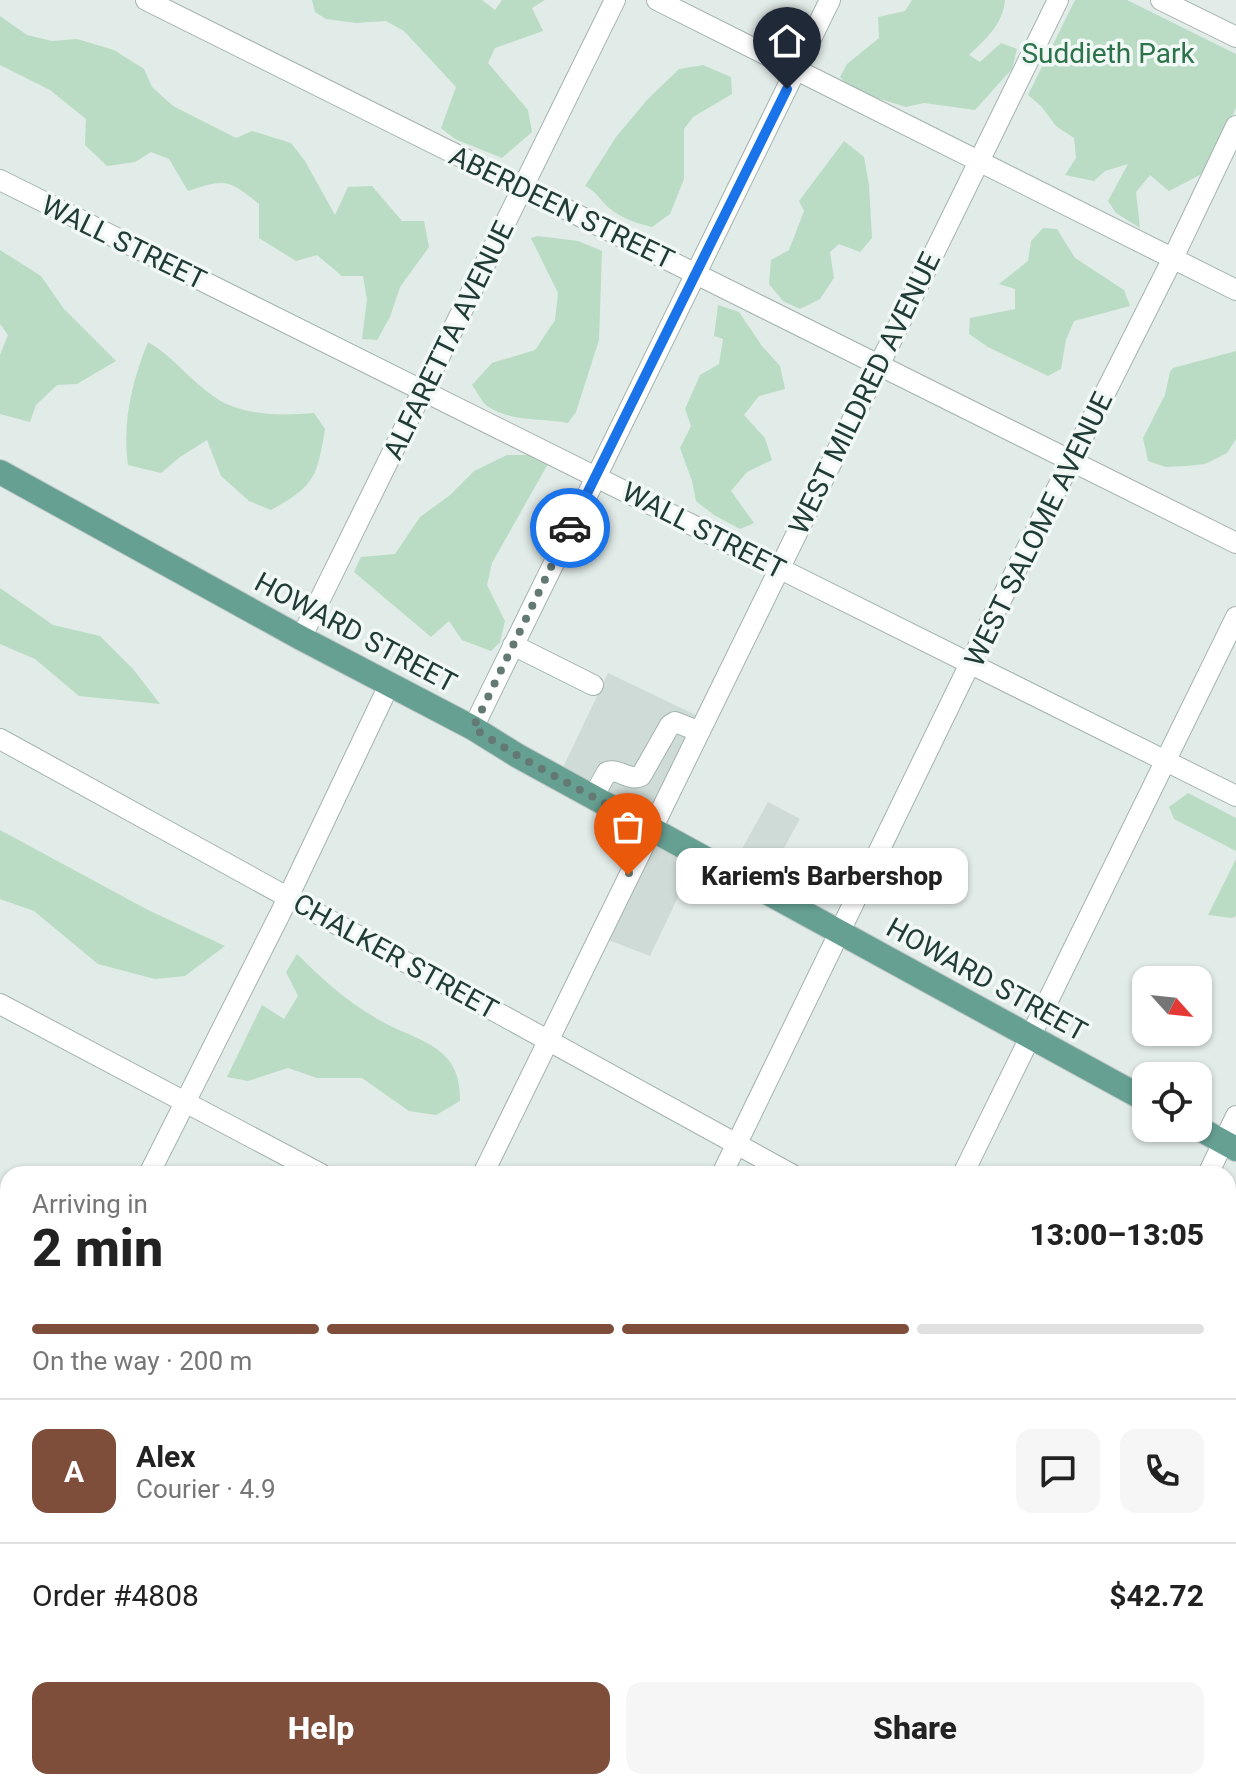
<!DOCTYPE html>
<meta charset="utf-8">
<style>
body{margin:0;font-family:Roboto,sans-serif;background:#f6f6f6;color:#222;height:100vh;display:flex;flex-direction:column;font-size:30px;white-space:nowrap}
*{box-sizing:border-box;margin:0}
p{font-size:26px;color:#767676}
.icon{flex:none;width:44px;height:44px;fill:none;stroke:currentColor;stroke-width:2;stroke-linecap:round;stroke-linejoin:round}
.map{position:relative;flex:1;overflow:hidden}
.drawer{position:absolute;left:0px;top:1166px;width:1236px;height:624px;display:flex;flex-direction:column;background:#fff;border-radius:24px 24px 0 0;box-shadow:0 2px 6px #0004}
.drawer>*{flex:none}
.needle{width:52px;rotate:117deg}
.buttons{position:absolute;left:1132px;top:966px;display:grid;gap:16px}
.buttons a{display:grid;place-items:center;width:80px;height:80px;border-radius:16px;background:#fff;box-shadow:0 2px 6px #0004;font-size:40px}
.pin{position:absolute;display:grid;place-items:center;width:68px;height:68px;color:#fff;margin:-82px -34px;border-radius:50% 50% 50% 0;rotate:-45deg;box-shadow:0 0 8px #0007}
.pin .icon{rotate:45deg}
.courier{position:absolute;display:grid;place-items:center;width:80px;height:80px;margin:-40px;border:6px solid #1a73e8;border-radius:50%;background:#fff;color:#222;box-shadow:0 2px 10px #0007}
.bubble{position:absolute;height:56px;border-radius:16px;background:#fff;box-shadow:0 2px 6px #0004;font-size:26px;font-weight:800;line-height:56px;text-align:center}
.summary em{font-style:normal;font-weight:800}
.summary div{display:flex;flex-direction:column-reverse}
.summary{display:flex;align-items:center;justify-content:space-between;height:136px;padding:0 32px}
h1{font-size:52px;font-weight:800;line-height:60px}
.bar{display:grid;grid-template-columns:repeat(4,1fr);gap:12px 8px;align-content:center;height:96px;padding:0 32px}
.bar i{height:10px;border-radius:6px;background:#e0e0e0}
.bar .active{background:#7f4e3b}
.bar p{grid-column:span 4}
.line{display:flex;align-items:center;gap:20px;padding:0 32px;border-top:2px solid #e0e0e0}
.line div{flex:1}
.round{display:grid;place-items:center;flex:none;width:84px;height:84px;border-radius:16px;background:#f6f6f6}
.action{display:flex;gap:16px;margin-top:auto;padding:16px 32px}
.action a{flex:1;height:92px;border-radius:16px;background:#7f4e3b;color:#fff;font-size:32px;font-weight:800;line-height:92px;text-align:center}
.action a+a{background:#f6f6f6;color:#222}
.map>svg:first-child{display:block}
.built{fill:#cfdbd6}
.green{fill:#badcc4}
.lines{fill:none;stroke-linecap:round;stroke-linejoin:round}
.minor-casing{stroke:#a4b3ae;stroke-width:22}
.major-casing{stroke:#c1c8c7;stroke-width:26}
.minor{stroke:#fff;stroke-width:20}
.major{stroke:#66a093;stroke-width:24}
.done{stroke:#647974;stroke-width:8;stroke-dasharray:0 14.4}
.route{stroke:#1a73e8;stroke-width:10}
.labels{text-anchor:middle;stroke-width:7;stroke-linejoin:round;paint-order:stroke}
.park-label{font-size:28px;fill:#2c724a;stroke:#f1f8f5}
.street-label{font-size:28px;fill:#213c36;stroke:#f1f8f5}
</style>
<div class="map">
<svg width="1236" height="1790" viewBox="0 0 1236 1790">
<rect width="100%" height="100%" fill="#e1ebe7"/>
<path class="built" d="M608,673L704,719L650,828L698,855L650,956L598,936L650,828L558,778Z
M768,802L800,819L761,889L729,872Z
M264,1782H775L790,1790H279Z"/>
<path class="green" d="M312,0H482L495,10L502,0H545L532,8L543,31L495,48L488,63L528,110L532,132L502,158L455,139L441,128L456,87L404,31L386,21L356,23L326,19L315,12Z
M912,0H1005C1003,24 986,39 969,55L980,62L1001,43L1017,49L1012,69L975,110L924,103L906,107L851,90L840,77L847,64L879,38L878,17L905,11Z
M1075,0H1127L1236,54V107L1220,147L1200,175L1169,191L1150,175L1136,192L1140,228L1116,213L1108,201L1128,164L1105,171L1094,181L1065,175L1076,158L1074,138L1056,126L1041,106L1028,95Z
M0,16L27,35L52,41L77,39L114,50L144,69L152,87L173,106L236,138L252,131L291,143L305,161L335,215L348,187L372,186L402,221H424L429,247L400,287L390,317L377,340L362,339L367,299L363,276H342L317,255L296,261L259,238V204C229,180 226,178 188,191L169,159L151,152L135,162L107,166L85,145L86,119L50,90L0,65Z
M703,65L731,77L732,94L693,117L684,129V179L670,214L652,227C637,223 622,219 609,208C601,201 596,191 585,186L616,137L647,100L679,69Z
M844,141L864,157L869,185L872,238L860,252L839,244L830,252L834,278L820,299L800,309L783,301L769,284L771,260L789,250L804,211L799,201Z
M1043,228L1057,229L1075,258L1124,290L1130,306L1074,321L1066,340L1061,369L1048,376L988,347L969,334L970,318L1015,309V289L999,284L1028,261L1031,241Z
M538,236L578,241L602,251L599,340L576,412L568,423C541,418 511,422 487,406C481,401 477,391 472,385L492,363L535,350L555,320L558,293L531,238Z
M0,250L41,276L64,309L116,361L77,384L57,385L36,405L30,422L0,414V355L8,335L0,324Z
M718,305L739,312L762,346L780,366L785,389L759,396L744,415L765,438L772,460L747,472L731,491L754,523L740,529L714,515L696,501L692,481L680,448L691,426L685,409L700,375L719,364L723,339L714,336Z
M148,342C174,357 191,382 216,398C243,416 283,416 314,413L325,429C317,477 315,486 271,510L249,501L221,476L207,440L180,457L161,473L128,465C122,423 132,381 148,342Z
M1236,351V439L1227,453L1205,464L1186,466L1166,467L1148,461L1143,438L1165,395L1170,372L1173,368Z
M507,455H531L549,462L492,563L487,585L505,621L500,642L491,651L462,640L449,621L431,637L354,572L361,557L395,554L420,517L449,496L474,471Z
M0,588L53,625L100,636L133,669L160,704L79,696L35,659L0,644Z
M1188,793L1236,818V851L1174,819L1169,807Z
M0,830L148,910L225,946L185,976L155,979L98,964L34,911L0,899Z
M1236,859V916L1232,918L1208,915Z
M297,954C320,977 345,1000 374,1017C414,1042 462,1042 460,1101L436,1115L409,1111L362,1078H317L288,1068L248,1081L227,1077L262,1005L284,1019L298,996L286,972Z"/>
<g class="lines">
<defs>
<path id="minor" d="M146,0L1236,543
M657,0L1236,290
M1161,0L1236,37
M0,180L1236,796
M301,638L615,0
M513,645L593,685
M473,728L830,0
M0,739L791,1174
M593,797L607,772C620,768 629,782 641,776L670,725L675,722L698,731
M0,1004L321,1174
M149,1174L281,912L390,683
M483,1174L1058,0
M722,1174L996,610L1173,258L1236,126
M963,1174L1236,617
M1208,1174L1236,1116
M0,1251L8,1255
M1228,1414L1236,1418
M0,1456L8,1442
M1228,1658L1236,1664
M741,1782L756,1790
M1011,1782L1025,1790
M180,1790L184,1782
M422,1790L426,1782
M662,1790L666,1782
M692,1790L696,1782
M906,1790L910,1782"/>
<path id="major" d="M0,472L301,638L473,728L518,756L1146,1100
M1198,1128L1236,1149
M0,1499L8,1503
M540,1782L555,1790"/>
</defs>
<use href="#minor" class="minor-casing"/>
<use href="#major" class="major-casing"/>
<use href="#minor" class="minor"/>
<use href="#major" class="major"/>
</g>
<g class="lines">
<path class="done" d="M570,528L473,728L518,756L650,828L628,875"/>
<path class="route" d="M570,528L787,89"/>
</g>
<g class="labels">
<g class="park-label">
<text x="1108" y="63">Suddieth Park</text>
</g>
<g class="street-label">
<text transform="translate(562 207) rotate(26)" y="10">ABERDEEN STREET</text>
<text transform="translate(124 242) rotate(26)" y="10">WALL STREET</text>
<text transform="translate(448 340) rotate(-64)" y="10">ALFARETTA AVENUE</text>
<text transform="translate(864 393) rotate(-64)" y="10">WEST MILDRED AVENUE</text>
<text transform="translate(1038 529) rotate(-64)" y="10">WEST SALOME AVENUE</text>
<text transform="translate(704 530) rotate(27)" y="10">WALL STREET</text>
<text transform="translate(356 632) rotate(28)" y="10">HOWARD STREET</text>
<text transform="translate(396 956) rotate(29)" y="10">CHALKER STREET</text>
<text transform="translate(987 979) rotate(29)" y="10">HOWARD STREET</text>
</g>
</g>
</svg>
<div class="buttons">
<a><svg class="needle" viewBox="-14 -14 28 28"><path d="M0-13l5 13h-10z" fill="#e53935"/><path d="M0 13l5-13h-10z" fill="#767676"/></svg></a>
<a><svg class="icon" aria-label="locate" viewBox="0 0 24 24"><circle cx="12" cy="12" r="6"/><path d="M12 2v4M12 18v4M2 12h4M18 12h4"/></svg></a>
</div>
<div class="pin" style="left:628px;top:875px;background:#ea580c"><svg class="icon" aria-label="bag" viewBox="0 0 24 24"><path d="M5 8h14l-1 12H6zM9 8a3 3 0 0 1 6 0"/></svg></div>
<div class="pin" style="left:787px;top:89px;background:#1f2937"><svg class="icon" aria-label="home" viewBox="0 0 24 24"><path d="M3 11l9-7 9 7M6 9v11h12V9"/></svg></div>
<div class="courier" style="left:570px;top:528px"><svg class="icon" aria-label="car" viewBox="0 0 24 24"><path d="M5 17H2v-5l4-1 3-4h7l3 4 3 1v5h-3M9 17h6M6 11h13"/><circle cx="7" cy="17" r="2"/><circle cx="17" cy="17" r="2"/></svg></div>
<div class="bubble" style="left:676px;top:848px;width:292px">Kariem's Barbershop</div>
<section class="drawer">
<div class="summary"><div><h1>2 min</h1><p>Arriving in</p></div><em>13:00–13:05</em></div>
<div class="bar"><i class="active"></i><i class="active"></i><i class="active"></i><i></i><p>On the way · 200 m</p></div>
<div class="line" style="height:144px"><b class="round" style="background:#7f4e3b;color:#fff">A</b><div><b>Alex</b><p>Courier · 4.9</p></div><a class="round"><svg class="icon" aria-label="chat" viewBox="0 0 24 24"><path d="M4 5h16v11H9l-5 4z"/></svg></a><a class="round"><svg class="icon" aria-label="phone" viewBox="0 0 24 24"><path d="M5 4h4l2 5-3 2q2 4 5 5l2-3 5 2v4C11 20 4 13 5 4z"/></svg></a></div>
<div class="line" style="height:104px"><div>Order #4808</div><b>$42.72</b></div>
<div class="action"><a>Help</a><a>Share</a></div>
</section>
</div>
